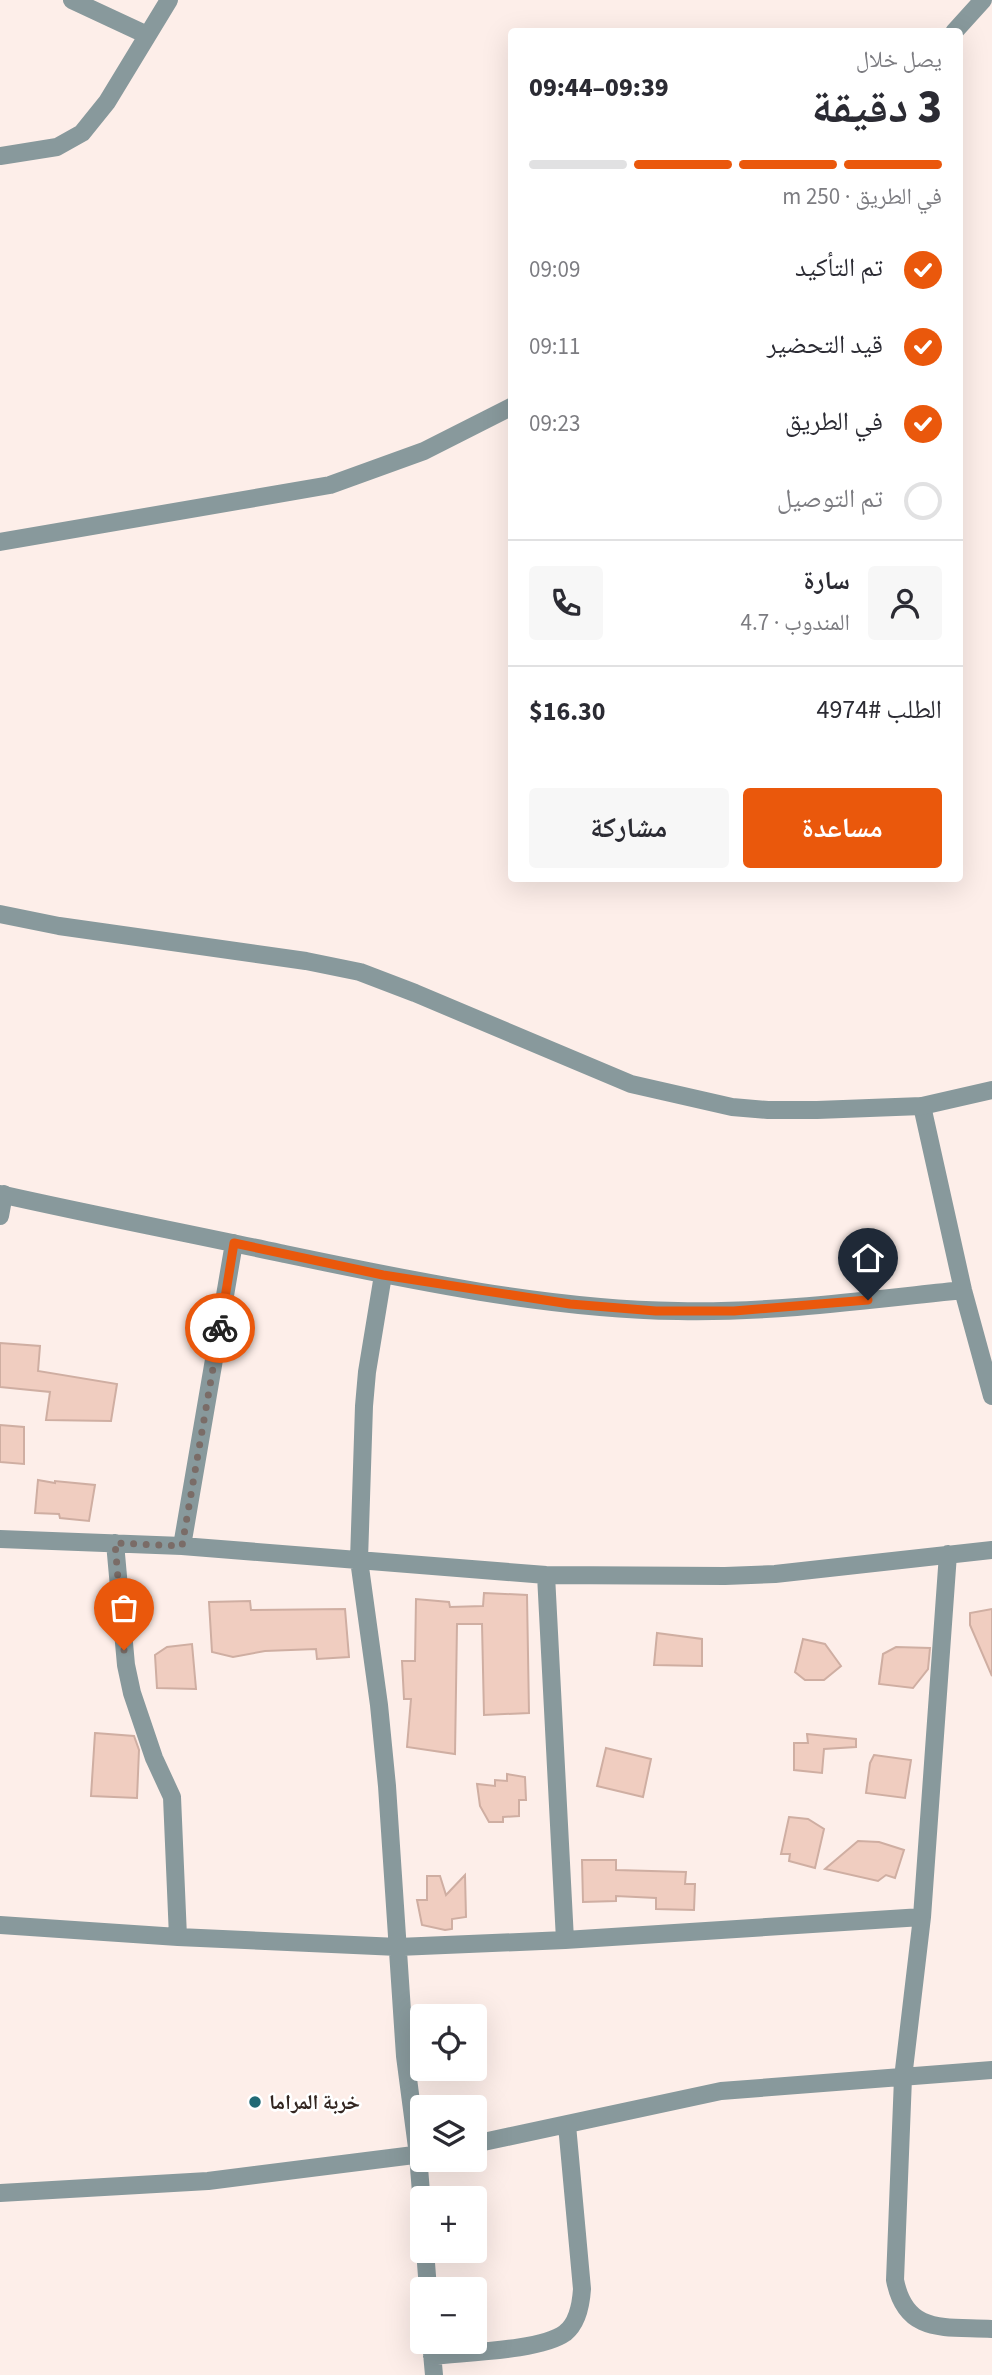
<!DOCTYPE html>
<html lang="ar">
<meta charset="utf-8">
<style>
body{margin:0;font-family:"Source Sans 3","Noto Naskh Arabic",sans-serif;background:#f7f7f7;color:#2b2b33;direction:rtl;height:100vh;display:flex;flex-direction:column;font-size:26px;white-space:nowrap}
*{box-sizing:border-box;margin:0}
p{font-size:23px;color:#7c7c81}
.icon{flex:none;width:38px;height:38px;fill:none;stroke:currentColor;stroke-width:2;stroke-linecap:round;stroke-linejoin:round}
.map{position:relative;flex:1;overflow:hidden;direction:ltr}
.drawer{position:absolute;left:508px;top:28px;width:455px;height:854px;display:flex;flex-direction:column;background:#fff;border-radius:7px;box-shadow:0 7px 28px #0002;direction:rtl}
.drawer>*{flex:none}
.controls{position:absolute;left:410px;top:2004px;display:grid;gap:14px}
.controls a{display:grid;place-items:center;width:77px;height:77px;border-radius:7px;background:#fff;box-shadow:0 7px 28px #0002;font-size:35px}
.pin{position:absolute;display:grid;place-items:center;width:60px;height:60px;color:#fff;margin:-72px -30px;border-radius:50% 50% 50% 0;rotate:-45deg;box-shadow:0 0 7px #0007}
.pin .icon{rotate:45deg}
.courier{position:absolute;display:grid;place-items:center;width:70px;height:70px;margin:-35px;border:5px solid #ea580c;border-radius:50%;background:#fff;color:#222;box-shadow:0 2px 9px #0007}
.headline em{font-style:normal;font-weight:800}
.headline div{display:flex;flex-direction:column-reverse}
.headline{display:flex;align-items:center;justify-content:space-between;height:119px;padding:0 21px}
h1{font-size:46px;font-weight:800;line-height:52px}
.bar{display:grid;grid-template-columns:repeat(4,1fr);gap:10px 7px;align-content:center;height:84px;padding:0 21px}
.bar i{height:9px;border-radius:5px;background:#e1e1e2}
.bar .selected{background:#ea580c}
.bar p{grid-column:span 4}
.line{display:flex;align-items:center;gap:18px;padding:0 21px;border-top:2px solid #e1e1e2}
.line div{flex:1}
.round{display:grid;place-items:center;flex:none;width:74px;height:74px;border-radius:7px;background:#f7f7f7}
ol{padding:0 21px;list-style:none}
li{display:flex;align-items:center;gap:21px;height:77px}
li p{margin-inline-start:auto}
li .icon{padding:7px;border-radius:50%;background:#ea580c;color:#fff;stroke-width:4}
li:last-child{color:#7c7c81}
li i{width:38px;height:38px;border:4px solid #e1e1e2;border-radius:50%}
.action{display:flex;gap:14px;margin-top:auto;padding:14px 21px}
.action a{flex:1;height:80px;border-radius:7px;background:#ea580c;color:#fff;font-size:28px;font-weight:800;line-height:80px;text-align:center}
.action a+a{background:#f7f7f7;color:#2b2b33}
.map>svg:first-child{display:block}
.building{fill:#f0cdc0;stroke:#cfaea2;stroke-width:2}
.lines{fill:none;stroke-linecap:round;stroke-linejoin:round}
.minor{stroke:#88999c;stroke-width:18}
.tertiary{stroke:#88999c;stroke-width:18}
.done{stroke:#7a6c67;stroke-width:7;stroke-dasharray:0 12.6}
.route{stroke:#ea580c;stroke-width:9}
.poi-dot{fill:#206975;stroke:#fff;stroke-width:2.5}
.labels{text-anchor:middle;stroke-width:5;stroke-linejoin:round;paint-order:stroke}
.poi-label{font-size:21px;font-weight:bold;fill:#332621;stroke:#fff;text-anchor:start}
</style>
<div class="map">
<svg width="992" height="2375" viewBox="0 0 992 2375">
<rect width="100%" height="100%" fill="#fdeee9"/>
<path class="building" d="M0,1343L40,1346L38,1371L117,1384L111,1421L46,1420L50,1392L0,1387Z
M0,1425L24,1427V1464L0,1462Z
M38,1480L55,1483V1481L95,1485L89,1521L60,1518L59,1514L35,1513Z
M484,1593L527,1595L529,1713L484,1715L482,1624H457L455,1754L407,1747L411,1699H404L402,1661H415L416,1599L449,1602L450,1607L483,1606Z
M250,1601L251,1610L345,1609L349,1657L317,1659L316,1649L265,1651L233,1657L212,1652L209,1602Z
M992,1609V1676L970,1625V1613Z
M657,1633L702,1639V1666L654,1665Z
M803,1639L825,1644L841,1666L824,1680H805L795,1672Z
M192,1644L196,1689L157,1688L155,1655L167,1647Z
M896,1647L930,1648L928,1669L913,1688L879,1684L883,1654Z
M95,1733L134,1736L139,1750L137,1798L91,1796Z
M807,1734L856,1739V1747L824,1749L822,1773L794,1770V1743H808Z
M606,1748L651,1759L643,1797L597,1786Z
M874,1755L911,1760L905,1798L866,1793L870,1763Z
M507,1774L525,1777L526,1800H519V1816L503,1817V1822H489L480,1806L477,1784L495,1786V1780L507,1781Z
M789,1817L808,1819L824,1829L815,1868L789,1861L790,1854H781Z
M858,1841L879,1842L904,1850L895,1878L886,1875L878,1881L825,1869Z
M582,1860H616V1870L686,1872L685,1884H695L694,1910L656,1909V1898L616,1896V1901L583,1902Z
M465,1875L466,1917L452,1919V1929L445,1930L422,1925L417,1900H427V1876H440L446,1895Z"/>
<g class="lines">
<path class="minor" d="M72,0L147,35
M954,32L983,0
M0,156L57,147L82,133L107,102L169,0
M0,542L330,485L424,451L511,407
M922,1106L963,1290L992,1396
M0,1194C93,1215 187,1233 280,1253C409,1280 546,1309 678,1311C773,1313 868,1300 963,1290
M0,1216L4,1194
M383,1275L367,1372L364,1406L359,1560L379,1705L387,1786L405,2056L418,2155L422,2205
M0,1539L182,1546L546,1575L725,1576L775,1574L992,1550
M115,1543L126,1665L132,1693L154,1758L172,1797L178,1937
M182,1546L234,1243
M948,1554L922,1917L903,2078L895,2280C906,2336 946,2326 992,2329
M546,1575L565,1940
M0,1925L178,1937L398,1947L565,1940L922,1917
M474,2144L721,2091L992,2070
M0,2193L208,2181L422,2154
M425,2250L428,2289
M431,2342L434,2375
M432,2356C465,2352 540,2351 565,2333C578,2323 581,2304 582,2289L567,2125"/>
<path class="tertiary" d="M0,914L59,926L306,961L360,972L415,993L631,1084L732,1107L768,1110H817L922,1106L992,1090"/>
</g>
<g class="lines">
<path class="done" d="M124,1650L115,1543L182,1546L220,1328"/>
<path class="route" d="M220,1328L234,1243L383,1275L570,1304L656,1311H734L868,1300"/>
</g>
<circle class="poi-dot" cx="255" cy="2102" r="7"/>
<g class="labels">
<g class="poi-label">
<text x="269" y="2109">خربة المراما</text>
</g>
</g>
</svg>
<div class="controls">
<a><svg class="icon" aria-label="locate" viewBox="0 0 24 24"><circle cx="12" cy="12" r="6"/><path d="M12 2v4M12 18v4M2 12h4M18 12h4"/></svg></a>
<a><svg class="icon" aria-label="layers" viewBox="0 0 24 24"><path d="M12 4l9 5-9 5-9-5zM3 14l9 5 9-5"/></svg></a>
<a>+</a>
<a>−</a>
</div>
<div class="pin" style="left:124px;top:1650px;background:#ea580c"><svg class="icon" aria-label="bag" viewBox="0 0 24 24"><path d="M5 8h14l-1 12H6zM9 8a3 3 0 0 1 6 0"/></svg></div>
<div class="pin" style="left:868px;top:1300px;background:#1f2937"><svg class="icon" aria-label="home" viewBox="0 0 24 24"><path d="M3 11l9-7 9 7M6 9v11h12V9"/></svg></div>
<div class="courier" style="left:220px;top:1328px"><svg class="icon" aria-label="bike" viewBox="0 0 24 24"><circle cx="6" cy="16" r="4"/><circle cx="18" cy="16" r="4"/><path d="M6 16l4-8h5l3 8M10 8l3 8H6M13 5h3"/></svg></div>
<section class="drawer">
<div class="headline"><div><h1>3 دقيقة</h1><p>يصل خلال</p></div><em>09:39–09:44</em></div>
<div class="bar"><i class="selected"></i><i class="selected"></i><i class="selected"></i><i></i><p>في الطريق · 250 m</p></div>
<ol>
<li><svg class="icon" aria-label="check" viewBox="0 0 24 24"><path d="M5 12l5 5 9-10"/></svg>تم التأكيد<p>09:09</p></li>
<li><svg class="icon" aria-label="check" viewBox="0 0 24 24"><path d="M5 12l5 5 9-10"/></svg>قيد التحضير<p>09:11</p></li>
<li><svg class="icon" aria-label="check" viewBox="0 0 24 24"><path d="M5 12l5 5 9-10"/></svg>في الطريق<p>09:23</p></li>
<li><i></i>تم التوصيل</li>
</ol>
<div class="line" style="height:126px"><a class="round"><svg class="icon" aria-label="person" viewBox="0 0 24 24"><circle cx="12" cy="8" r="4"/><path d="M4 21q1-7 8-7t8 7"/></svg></a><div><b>سارة</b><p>المندوب · 4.7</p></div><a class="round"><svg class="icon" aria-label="phone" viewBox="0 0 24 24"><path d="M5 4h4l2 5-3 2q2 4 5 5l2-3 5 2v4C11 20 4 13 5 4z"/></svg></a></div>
<div class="line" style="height:91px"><div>الطلب #4974</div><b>$16.30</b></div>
<div class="action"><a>مساعدة</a><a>مشاركة</a></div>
</section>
</div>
